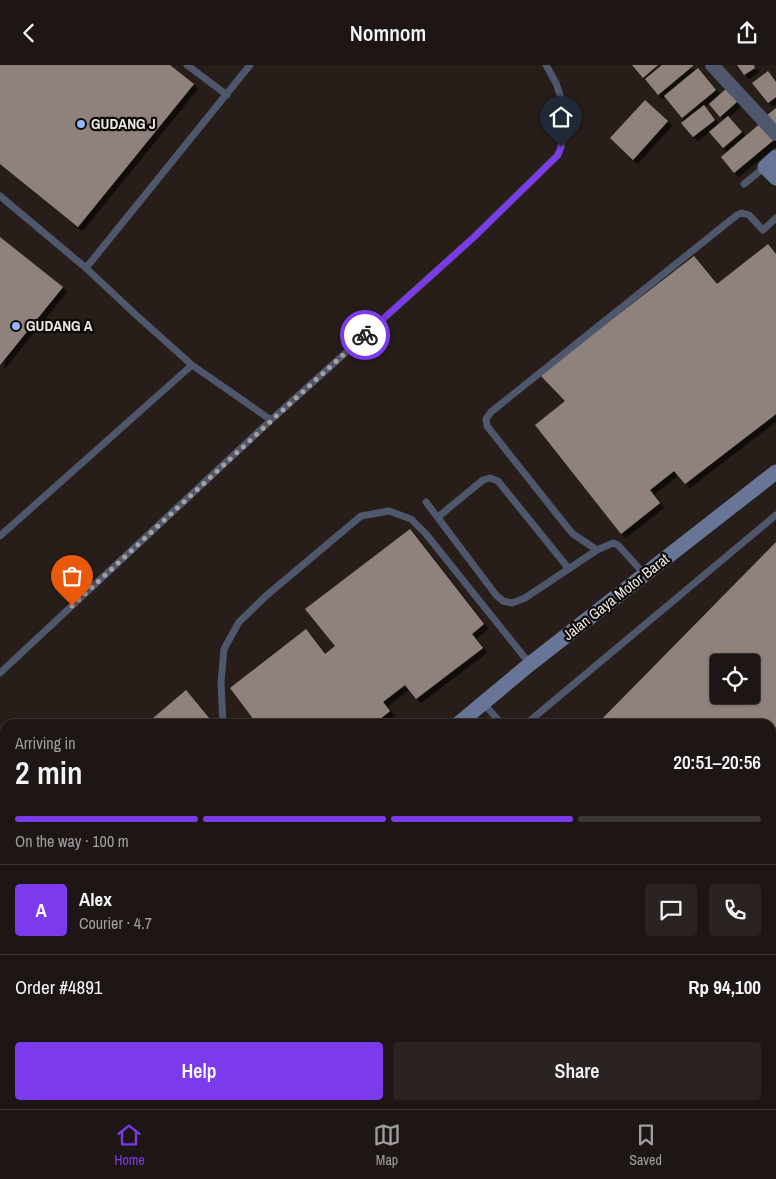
<!DOCTYPE html>
<meta charset="utf-8">
<style>
body{margin:0;font-family:"Archivo Narrow",sans-serif;background:#2a2322;color:#f1f3f6;height:100vh;display:flex;flex-direction:column;font-size:19px;white-space:nowrap}
*{box-sizing:border-box;margin:0}
p{font-size:16px;color:#a09fa0}
.icon{flex:none;width:28px;height:28px;fill:none;stroke:currentColor;stroke-width:2;stroke-linecap:round;stroke-linejoin:round}
.map{position:relative;flex:1;overflow:hidden}
.drawer{position:absolute;left:0px;top:654px;width:776px;height:391px;display:flex;flex-direction:column;background:#1d1614;border-radius:15px 15px 0 0;box-shadow:0 1px 4px #0004,0 0 0 1px #3b3534}
.drawer>*{flex:none}
.fabs{position:absolute;left:710px;top:589px;display:grid;gap:10px}
.fabs a{display:grid;place-items:center;width:50px;height:50px;border-radius:5px;background:#1d1614;box-shadow:0 1px 4px #0004,0 0 0 1px #3b3534;font-size:25px}
.pin{position:absolute;display:grid;place-items:center;width:42px;height:42px;color:#fff;margin:-51px -21px;border-radius:50% 50% 50% 0;rotate:-45deg;box-shadow:0 0 5px #0007}
.pin .icon{rotate:45deg}
.courier{position:absolute;display:grid;place-items:center;width:50px;height:50px;margin:-25px;border:4px solid #7c3aed;border-radius:50%;background:#fff;color:#222;box-shadow:0 1px 6px #0007}
.head em{font-style:normal;font-weight:600}
.head div{display:flex;flex-direction:column-reverse}
.head{display:flex;align-items:center;justify-content:space-between;height:85px;padding:0 15px}
h1{font-size:32px;font-weight:600;line-height:38px}
.bar{display:grid;grid-template-columns:repeat(4,1fr);gap:8px 5px;align-content:center;height:60px;padding:0 15px}
.bar i{height:6px;border-radius:4px;background:#3b3534}
.bar .on{background:#7c3aed}
.bar p{grid-column:span 4}
.line{display:flex;align-items:center;gap:12px;padding:0 15px;border-top:1px solid #3b3534}
.line div{flex:1}
.round{display:grid;place-items:center;flex:none;width:52px;height:52px;border-radius:5px;background:#2a2322}
.primary-button{display:flex;gap:10px;margin-top:auto;padding:10px 15px}
.primary-button a{flex:1;height:58px;border-radius:5px;background:#7c3aed;color:#fff;font-size:20px;font-weight:600;line-height:58px;text-align:center}
.primary-button a+a{background:#2a2322;color:#f1f3f6}
header{display:flex;justify-content:space-between;align-items:center;height:65px;padding:0 15px;background:#1d1614;font-size:22px;font-weight:600}
.tabs{display:flex;justify-content:space-around;align-items:center;height:70px;border-top:1px solid #3b3534;background:#1d1614;font-size:14px;color:#a09fa0}
.tabs a{display:grid;justify-items:center;gap:2px}
.tabs .on{color:#7c3aed}
.map>svg:first-child{display:block}
.building{fill:#8f827d;fill-rule:evenodd;filter:url(#shadow)}
.lines{fill:none;stroke-linecap:round;stroke-linejoin:round}
.lane{stroke:#4e576c;stroke-width:7}
.street{stroke:#4e576c;stroke-width:14}
.secondary{stroke:#677697;stroke-width:15}
.done{stroke:#a8a19d;stroke-width:5;stroke-dasharray:0 9}
.route{stroke:#7c3aed;stroke-width:6}
.poi-dot{fill:#96b6fd;stroke:#0d0907;stroke-width:2}
.labels{text-anchor:middle;stroke-width:4.5;stroke-linejoin:round;paint-order:stroke}
.poi-label{font-size:15px;font-weight:bold;fill:#eee7e4;stroke:#0d0907;text-anchor:start}
.street-label{font-size:15px;fill:#eee7e4;stroke:#0d0907}
</style>
<header><svg class="icon" aria-label="back" viewBox="0 0 24 24"><path d="M15 5l-7 7 7 7"/></svg>Nomnom<svg class="icon" aria-label="share" viewBox="0 0 24 24"><path d="M12 15V3M7 8l5-5 5 5M5 13v7h14v-7"/></svg></header>
<div class="map">
<svg width="776" height="1044" viewBox="0 0 776 1044">
<defs>
<filter id="shadow"><feDropShadow dx="4.5" dy="4.5" stdDeviation="0" flood-color="#0009"/></filter>
</defs>
<rect width="100%" height="100%" fill="#271e1a"/>
<path class="building" d="M0,0H170L194,19L78,162L0,99Z
M632,0H658L643,13Z
M662,0H694L658,30L645,14Z
M737,0H754L755,3L744,10Z
M698,3L716,25L682,53L664,31Z
M768,6L776,17V32L768,38L752,18Z
M727,23L738,36L720,52L709,39Z
M645,35L668,56L633,95L610,73Z
M704,40L715,55L693,72L681,58Z
M776,43V64L766,51Z
M728,51L742,67L723,83L709,67Z
M763,56L776,73L734,108L721,92Z
M0,172L63,222L0,300Z
M768,179L776,189V349L685,419L674,406L650,425L660,438L621,469L535,360L565,336L540,310L694,191L717,219Z
M410,464L484,559L472,569L483,583L416,634L405,620L383,637L390,646L374,659H257L230,623L306,564L325,589L335,581L305,544Z
M776,477V1044H661L657,1040H771V659H597ZM719,598H751V630H719Z
M186,625L214,659H146Z
M115,653L120,659H109Z
M5,747V924L0,918V751Z
M63,1040H430L434,1044H59Z"/>
<g class="lines">
<path class="lane" d="M187,0L227,30
M744,119L765,102
M0,131L86,203L135,249L192,300L271,355
M86,203L250,0
M426,437L496,530L503,536L512,538L525,533L597,485
M438,452L483,415L490,413L498,416L569,504
M0,471L192,300
M645,510L618,480L613,478L597,485L573,469L567,462L487,361L486,354L491,347L737,150L742,148L749,150L763,165L776,153
M0,608L271,355L473,173L558,90L561,82L563,39L556,18L546,0
M483,638L502,659
M223,659L221,617L224,584L239,557L267,530L361,451L389,446L411,454L426,469L530,599
M526,659L776,450
M0,730L5,726
M771,933L776,938
M0,941L5,945
M0,1021L5,1017
M441,1040L446,1044
M612,1040L616,1044
M42,1044L46,1040"/>
<path class="street" d="M712,0L776,69"/>
<path class="secondary" d="M776,92L765,102L776,113
M458,659L530,599L776,407
M0,998L5,1003
M511,1040L515,1044
M551,1040L555,1044"/>
</g>
<g class="lines">
<path class="done" d="M72,541L272,355L365,270"/>
<path class="route" d="M365,270L473,173L558,90L561,82"/>
</g>
<g class="poi-dot">
<circle cx="81" cy="59" r="5"/>
<circle cx="16" cy="261" r="5"/>
</g>
<g class="labels">
<g class="poi-label">
<text x="91" y="64">GUDANG J</text>
<text x="26" y="266">GUDANG A</text>
</g>
<g class="street-label">
<text transform="translate(616 532) rotate(-38)" y="5">Jalan Gaya Motor Barat</text>
</g>
</g>
</svg>
<div class="fabs">
<a><svg class="icon" aria-label="locate" viewBox="0 0 24 24"><circle cx="12" cy="12" r="6"/><path d="M12 2v4M12 18v4M2 12h4M18 12h4"/></svg></a>
</div>
<div class="pin" style="left:72px;top:541px;background:#ea580c"><svg class="icon" aria-label="bag" viewBox="0 0 24 24"><path d="M5 8h14l-1 12H6zM9 8a3 3 0 0 1 6 0"/></svg></div>
<div class="pin" style="left:561px;top:82px;background:#1f2937"><svg class="icon" aria-label="home" viewBox="0 0 24 24"><path d="M3 11l9-7 9 7M6 9v11h12V9"/></svg></div>
<div class="courier" style="left:365px;top:270px"><svg class="icon" aria-label="bike" viewBox="0 0 24 24"><circle cx="6" cy="16" r="4"/><circle cx="18" cy="16" r="4"/><path d="M6 16l4-8h5l3 8M10 8l3 8H6M13 5h3"/></svg></div>
<section class="drawer">
<div class="head"><div><h1>2 min</h1><p>Arriving in</p></div><em>20:51–20:56</em></div>
<div class="bar"><i class="on"></i><i class="on"></i><i class="on"></i><i></i><p>On the way · 100 m</p></div>
<div class="line" style="height:90px"><b class="round" style="background:#7c3aed;color:#fff">A</b><div><b>Alex</b><p>Courier · 4.7</p></div><a class="round"><svg class="icon" aria-label="chat" viewBox="0 0 24 24"><path d="M4 5h16v11H9l-5 4z"/></svg></a><a class="round"><svg class="icon" aria-label="phone" viewBox="0 0 24 24"><path d="M5 4h4l2 5-3 2q2 4 5 5l2-3 5 2v4C11 20 4 13 5 4z"/></svg></a></div>
<div class="line" style="height:65px"><div>Order #4891</div><b>Rp 94,100</b></div>
<div class="primary-button"><a>Help</a><a>Share</a></div>
</section>
</div>
<nav class="tabs">
<a class="on"><svg class="icon" aria-label="home" viewBox="0 0 24 24"><path d="M3 11l9-7 9 7M6 9v11h12V9"/></svg>Home</a>
<a><svg class="icon" aria-label="map" viewBox="0 0 24 24"><path d="M3 6l6-2 6 2 6-2v14l-6 2-6-2-6 2zM9 4v14M15 6v14"/></svg>Map</a>
<a><svg class="icon" aria-label="saved" viewBox="0 0 24 24"><path d="M7 4h10v16l-5-4-5 4z"/></svg>Saved</a>
</nav>
